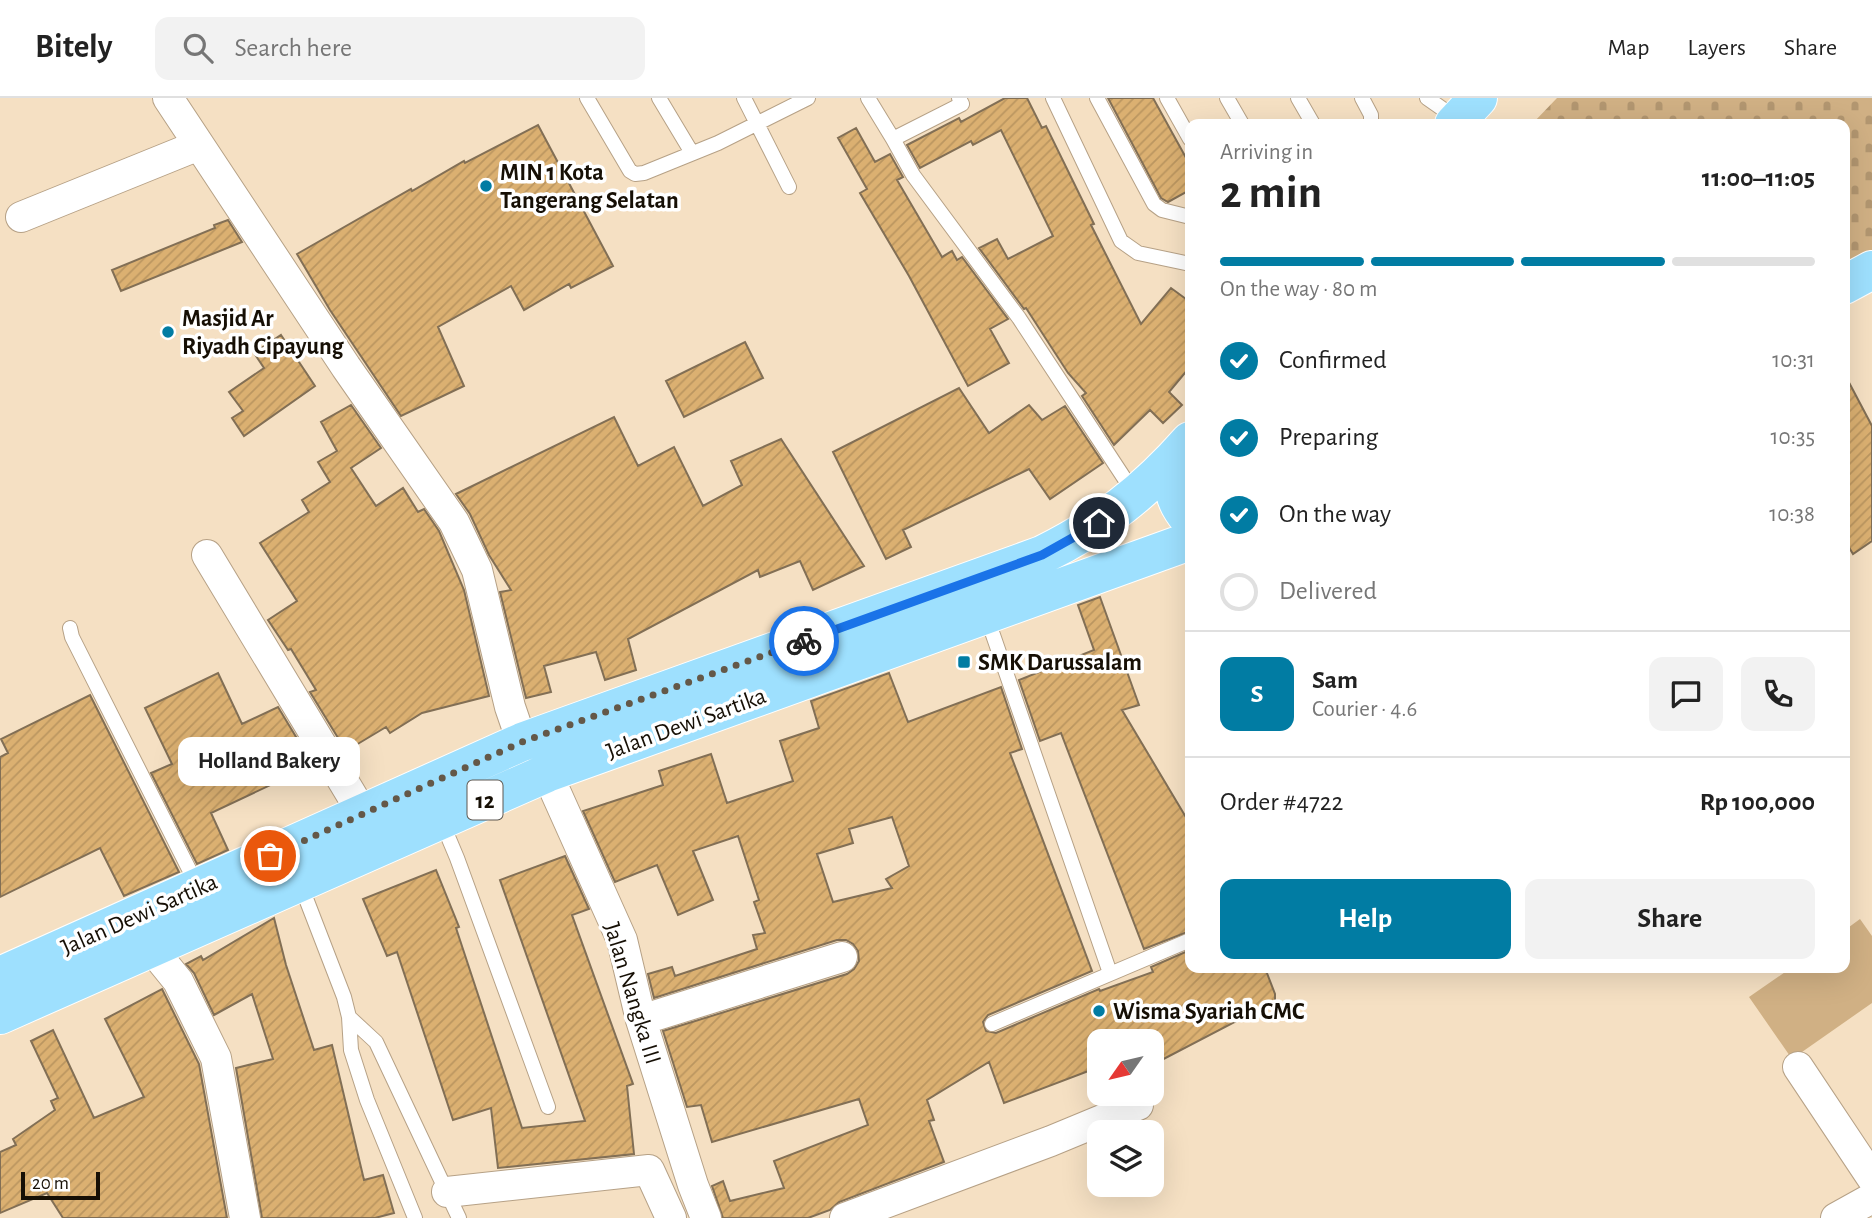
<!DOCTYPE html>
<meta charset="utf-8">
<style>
body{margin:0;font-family:"Alegreya Sans",sans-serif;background:#f2f2f2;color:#222;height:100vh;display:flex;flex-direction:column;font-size:26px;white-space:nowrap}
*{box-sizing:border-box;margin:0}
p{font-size:23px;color:#767676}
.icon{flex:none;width:38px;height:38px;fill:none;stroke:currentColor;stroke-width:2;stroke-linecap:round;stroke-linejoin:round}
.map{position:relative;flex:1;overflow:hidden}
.details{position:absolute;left:1185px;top:21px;width:665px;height:854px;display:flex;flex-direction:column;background:#fff;border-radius:14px;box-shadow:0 7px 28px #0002}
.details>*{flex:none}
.needle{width:46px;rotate:236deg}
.controls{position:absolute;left:1087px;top:931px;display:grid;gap:14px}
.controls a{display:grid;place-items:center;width:77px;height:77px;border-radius:14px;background:#fff;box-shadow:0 7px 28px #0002;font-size:35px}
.scale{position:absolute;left:21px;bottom:18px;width:79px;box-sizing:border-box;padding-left:7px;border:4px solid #160f05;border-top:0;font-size:19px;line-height:24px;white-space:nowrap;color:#160f05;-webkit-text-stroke:5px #fff;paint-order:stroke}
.pin{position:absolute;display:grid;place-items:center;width:60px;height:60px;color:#fff;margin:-30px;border:4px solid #fff;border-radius:50%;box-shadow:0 2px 7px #0007}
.courier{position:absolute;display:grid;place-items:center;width:70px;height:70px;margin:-35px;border:5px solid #1a73e8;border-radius:50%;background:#fff;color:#222;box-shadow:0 2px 9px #0007}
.bubble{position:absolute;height:49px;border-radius:14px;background:#fff;box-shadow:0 7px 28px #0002;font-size:23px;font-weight:700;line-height:49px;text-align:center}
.overview em{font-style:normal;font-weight:700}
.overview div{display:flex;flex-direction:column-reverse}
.overview{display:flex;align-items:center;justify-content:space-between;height:119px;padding:0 35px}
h1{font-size:46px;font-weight:700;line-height:52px}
.bar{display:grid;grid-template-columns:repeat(4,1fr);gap:10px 7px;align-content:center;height:84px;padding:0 35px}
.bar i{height:9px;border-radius:5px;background:#e0e0e0}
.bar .on{background:#017ca3}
.bar p{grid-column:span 4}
.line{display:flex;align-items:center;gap:18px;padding:0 35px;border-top:2px solid #e0e0e0}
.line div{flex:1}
.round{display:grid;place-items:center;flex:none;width:74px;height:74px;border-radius:14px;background:#f2f2f2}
ol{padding:0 35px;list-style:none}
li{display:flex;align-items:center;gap:21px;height:77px}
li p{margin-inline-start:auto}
li .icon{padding:7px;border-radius:50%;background:#017ca3;color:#fff;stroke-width:4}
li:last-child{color:#767676}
li i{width:38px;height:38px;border:4px solid #e0e0e0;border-radius:50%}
.cta{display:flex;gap:14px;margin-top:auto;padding:14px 35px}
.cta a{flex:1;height:80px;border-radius:14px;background:#017ca3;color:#fff;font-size:28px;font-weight:700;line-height:80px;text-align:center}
.cta a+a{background:#f2f2f2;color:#222}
header{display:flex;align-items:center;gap:42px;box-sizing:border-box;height:98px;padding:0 35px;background:#fff;border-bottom:2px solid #e0e0e0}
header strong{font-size:33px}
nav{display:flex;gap:38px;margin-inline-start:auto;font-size:24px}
.search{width:490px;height:63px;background:#f2f2f2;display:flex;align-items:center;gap:18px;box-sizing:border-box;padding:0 24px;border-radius:14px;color:#767676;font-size:26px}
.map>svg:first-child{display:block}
.cemetery{fill:url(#cemetery-stones)}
.garden{fill:#d0b084}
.building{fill:url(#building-hatch);stroke:#826f55;stroke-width:2;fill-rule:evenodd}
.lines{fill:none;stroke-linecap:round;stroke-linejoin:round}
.service-casing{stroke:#b6a186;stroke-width:16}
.minor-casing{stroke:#b6a186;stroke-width:32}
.trunk-casing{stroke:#fff;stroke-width:40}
.service{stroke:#fff;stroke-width:14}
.minor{stroke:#fff;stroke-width:30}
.trunk{stroke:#9ee0fe;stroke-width:38}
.done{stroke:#645848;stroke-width:7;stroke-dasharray:0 12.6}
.route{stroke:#1a73e8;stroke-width:9}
.poi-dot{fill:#017ca3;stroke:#fff;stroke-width:2.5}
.labels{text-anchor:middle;stroke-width:7;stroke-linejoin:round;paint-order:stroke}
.shield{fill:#fff;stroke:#5c5750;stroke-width:2}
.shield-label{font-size:23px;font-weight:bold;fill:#160f05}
.poi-label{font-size:24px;font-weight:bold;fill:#160f05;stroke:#fff;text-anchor:start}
.street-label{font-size:24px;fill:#160f05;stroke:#fff}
</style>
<header>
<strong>Bitely</strong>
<div class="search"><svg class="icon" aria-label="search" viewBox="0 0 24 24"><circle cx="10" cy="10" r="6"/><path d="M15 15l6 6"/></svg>Search here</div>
<nav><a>Map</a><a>Layers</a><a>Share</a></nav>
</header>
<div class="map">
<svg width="1872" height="1120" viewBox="0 0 1872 1120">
<defs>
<pattern id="cemetery-stones" width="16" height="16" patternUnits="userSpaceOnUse" patternTransform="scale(1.75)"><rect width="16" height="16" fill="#d0b084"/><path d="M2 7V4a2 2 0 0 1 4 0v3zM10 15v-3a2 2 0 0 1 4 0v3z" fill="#b29670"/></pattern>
<pattern id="building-hatch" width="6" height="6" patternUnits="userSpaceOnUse" patternTransform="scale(1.75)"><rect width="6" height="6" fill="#dbb071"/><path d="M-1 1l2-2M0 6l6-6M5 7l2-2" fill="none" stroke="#bb9660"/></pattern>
</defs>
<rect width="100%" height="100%" fill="#f5e0c3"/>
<path class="cemetery" d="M1557,0H1872V152L1845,166L1844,26H1532Z"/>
<path class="garden" d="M1860,821L1872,838V905L1792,961L1749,899L1791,870H1844L1845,832Z"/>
<path class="building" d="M1005,0H1027L1042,30L1046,28L1094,126L1091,127L1141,226L1171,190L1190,204V269L1169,294L1182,307L1163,325L1150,312L1114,347L1082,298L1086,295L1068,275L1026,210L1024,211L979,150L997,141L1008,161L1053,138L1001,32L973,47L971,43L920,70L907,47L959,20L961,24Z
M1108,0H1153L1190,67V92L1168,104L1161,100Z
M538,27L613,168L571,190L569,186L524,212L511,188L438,229L464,288L401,318L330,212L297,156L411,91L412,93L464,63L465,65Z
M856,30L875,64L890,56L903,79L897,82L942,159L952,153L957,162L962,159L1008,221L990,231L1009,265L968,288L909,178L860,95L867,91L838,40Z
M228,122L242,144L121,193L112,172L215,130L214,127Z
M281,237L315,288L244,338L232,320L243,313L229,294L264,270L254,255Z
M745,244L763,280L684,319L666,283Z
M1844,275L1872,328V443L1853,456L1844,441Z
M959,290L989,335L1029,307L1042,322L1065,308L1103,365L1050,401L1029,371L903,432L911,449L886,461L833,354Z
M351,307L381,350L351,370L376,408L403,390L418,414L424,411L439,433L464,492L489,598L422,615L390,635L386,629L346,653L310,594L316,592L291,551L288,552L268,522L297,503L260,445L309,414L302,402L330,384L318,364L337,353L321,324Z
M614,319L638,368L674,349L703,408L742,387L731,363L781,341L864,468L813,492L800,463L760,479L758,472L628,541L636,572L605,582L596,554L544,568L551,594L526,600L500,494L511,492L489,457L470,416L456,396Z
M1100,499L1139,607L1122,612L1190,726V833L1144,851L1061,635L1040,643L1019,582L1094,552L1078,507Z
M218,575L242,626L278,609L313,667L211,715L228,752L197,766L151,675L172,666L145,610Z
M889,575L908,624L1001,589L1022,651L1010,655L1092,873L988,917L983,924L986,933L996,935L1099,891L1100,893L1153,874L1151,869L1190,852V870H1265L1275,896V903L1152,967V943H1099V969L1004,1005L989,964L927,1002L934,1022L929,1023L944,1064L839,1104L830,1112L808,1120H723L712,1088L723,1083L730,1103L784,1090L774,1063L868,1027L859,1001L712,1044L701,1007L687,1009L663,933L847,876L854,871L859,863L858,853L853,846L846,842H837L654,900L648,876L672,869L675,878L757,851L753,837L765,835L754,804L759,802L738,738L693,753L713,802L678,817L657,767L615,784L583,713L663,687L659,673L711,656L727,705L793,683L780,643L819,630L811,603ZM892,719L909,768L886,781L892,790L833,804L817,756L853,745L849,731Z
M90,597L179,774L124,798L100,750L0,799V659L8,655L1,641Z
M565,758L589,811L572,817L633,986L627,988L634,1056L498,1070L491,1010L453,1022L397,854L387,858L363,801L436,772L459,829L456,830L522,1030L585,1023L500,782Z
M274,820L286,867L314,952L332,947L364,1082L383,1077L394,1115L375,1120H262L236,970L273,961L252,896L214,917L194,875L186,866L201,858L203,862Z
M162,891L199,966L227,1120H63L47,1095L0,1115V1054L16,1047L13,1041L55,1012L51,1003L58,1000L31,943L53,932L94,1020L144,999L105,921Z"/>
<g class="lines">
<defs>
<path id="service" d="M587,0L630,73L635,76L644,75L718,45L808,0
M659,0L692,55
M744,0L789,89
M868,0L893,41
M959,0L962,6L893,41L913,77L1019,220L1134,395
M1053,0L1121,143L1138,155L1190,166
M1097,0L1154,106L1162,112L1190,119
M1167,0L1190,41
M1227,0L1242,26
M1298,0L1313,26
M1362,0L1371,17V26
M1427,0L1457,21
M984,520L992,534L1110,875
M70,530L72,539L198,789
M441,722L457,760L548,1009
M300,785L344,899L349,919L351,952L367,1002L415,1120
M349,919L376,944L459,1120
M992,926L1190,842"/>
<path id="minor" d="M168,0L346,269L454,424L477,472L510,609L522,644
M21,119L199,47
M207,457L363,716
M547,675L622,842L641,922L693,1087L706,1120
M152,851L178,883L216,960L245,1120
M641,922L842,859
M1798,969L1872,1080
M447,1094L649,1072L671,1120
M845,1120L1051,1043L1138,1007
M1836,1120L1872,1100"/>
<path id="trunk" d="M1454,26L1478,0
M1844,187L1872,172
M1190,363C1187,366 1180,371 1178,375C1169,392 1179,409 1190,422
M0,878L522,644L1042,457C1101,428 1146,393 1190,343
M0,917L547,675L1190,443"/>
</defs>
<use href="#service" class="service-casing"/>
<use href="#minor" class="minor-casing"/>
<use href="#trunk" class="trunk-casing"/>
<use href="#service" class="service"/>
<use href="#minor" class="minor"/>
<use href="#trunk" class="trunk"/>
</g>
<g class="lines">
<path class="done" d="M270,758L522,644L804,543"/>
<path class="route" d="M804,543L1042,457L1099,425"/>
</g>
<g class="poi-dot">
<circle cx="486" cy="88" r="7"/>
<circle cx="168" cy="234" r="7"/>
<rect x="957" y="557" width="14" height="14" rx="3.5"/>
<circle cx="1099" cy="913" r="7"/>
</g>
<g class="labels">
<rect class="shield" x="467.5" y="682.5" width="35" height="39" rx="5"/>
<g class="shield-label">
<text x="485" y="710">12</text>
</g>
<g class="poi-label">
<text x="500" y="82">MIN 1 Kota<tspan x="500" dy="28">Tangerang Selatan</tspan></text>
<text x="182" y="228">Masjid Ar<tspan x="182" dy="28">Riyadh Cipayung</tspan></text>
<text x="978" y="572">SMK Darussalam</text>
<text x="1113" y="921">Wisma Syariah CMC</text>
</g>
<g class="street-label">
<text transform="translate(686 625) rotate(-20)" y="8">Jalan Dewi Sartika</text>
<text transform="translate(139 816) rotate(-24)" y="8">Jalan Dewi Sartika</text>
<text transform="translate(633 895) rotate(73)" y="8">Jalan Nangka III</text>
</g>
</g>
</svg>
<div class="controls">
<a><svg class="needle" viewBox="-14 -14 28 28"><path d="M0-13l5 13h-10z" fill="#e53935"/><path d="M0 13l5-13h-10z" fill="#767676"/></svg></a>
<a><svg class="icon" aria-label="layers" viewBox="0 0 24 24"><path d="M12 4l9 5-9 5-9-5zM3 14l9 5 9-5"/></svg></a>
</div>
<div class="scale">20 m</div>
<div class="pin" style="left:270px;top:758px;background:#ea580c"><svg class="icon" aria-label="bag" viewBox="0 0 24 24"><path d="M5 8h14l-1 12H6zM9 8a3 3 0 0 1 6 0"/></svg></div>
<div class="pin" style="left:1099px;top:425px;background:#1f2937"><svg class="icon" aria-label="home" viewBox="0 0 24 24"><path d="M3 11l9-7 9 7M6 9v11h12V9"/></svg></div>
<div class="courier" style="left:804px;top:543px"><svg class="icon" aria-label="bike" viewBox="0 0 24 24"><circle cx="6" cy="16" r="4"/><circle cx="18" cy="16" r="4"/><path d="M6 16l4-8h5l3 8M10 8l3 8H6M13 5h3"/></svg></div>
<div class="bubble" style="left:178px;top:639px;width:182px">Holland Bakery</div>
<section class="details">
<div class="overview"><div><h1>2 min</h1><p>Arriving in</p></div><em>11:00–11:05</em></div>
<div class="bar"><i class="on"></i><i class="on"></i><i class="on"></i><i></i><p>On the way · 80 m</p></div>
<ol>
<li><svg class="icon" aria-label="check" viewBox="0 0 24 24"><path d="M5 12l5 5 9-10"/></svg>Confirmed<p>10:31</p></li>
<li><svg class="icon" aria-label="check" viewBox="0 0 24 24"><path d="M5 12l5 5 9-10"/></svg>Preparing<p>10:35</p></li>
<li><svg class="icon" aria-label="check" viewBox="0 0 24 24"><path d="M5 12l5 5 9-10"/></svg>On the way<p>10:38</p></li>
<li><i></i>Delivered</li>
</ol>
<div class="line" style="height:126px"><b class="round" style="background:#017ca3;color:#fff">S</b><div><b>Sam</b><p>Courier · 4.6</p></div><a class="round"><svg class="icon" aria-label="chat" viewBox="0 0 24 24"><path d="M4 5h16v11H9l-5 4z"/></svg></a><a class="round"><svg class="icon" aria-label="phone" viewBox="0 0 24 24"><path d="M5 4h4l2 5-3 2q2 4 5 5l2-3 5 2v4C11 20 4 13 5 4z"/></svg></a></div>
<div class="line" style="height:91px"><div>Order #4722</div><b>Rp 100,000</b></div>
<div class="cta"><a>Help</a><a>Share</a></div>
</section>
</div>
